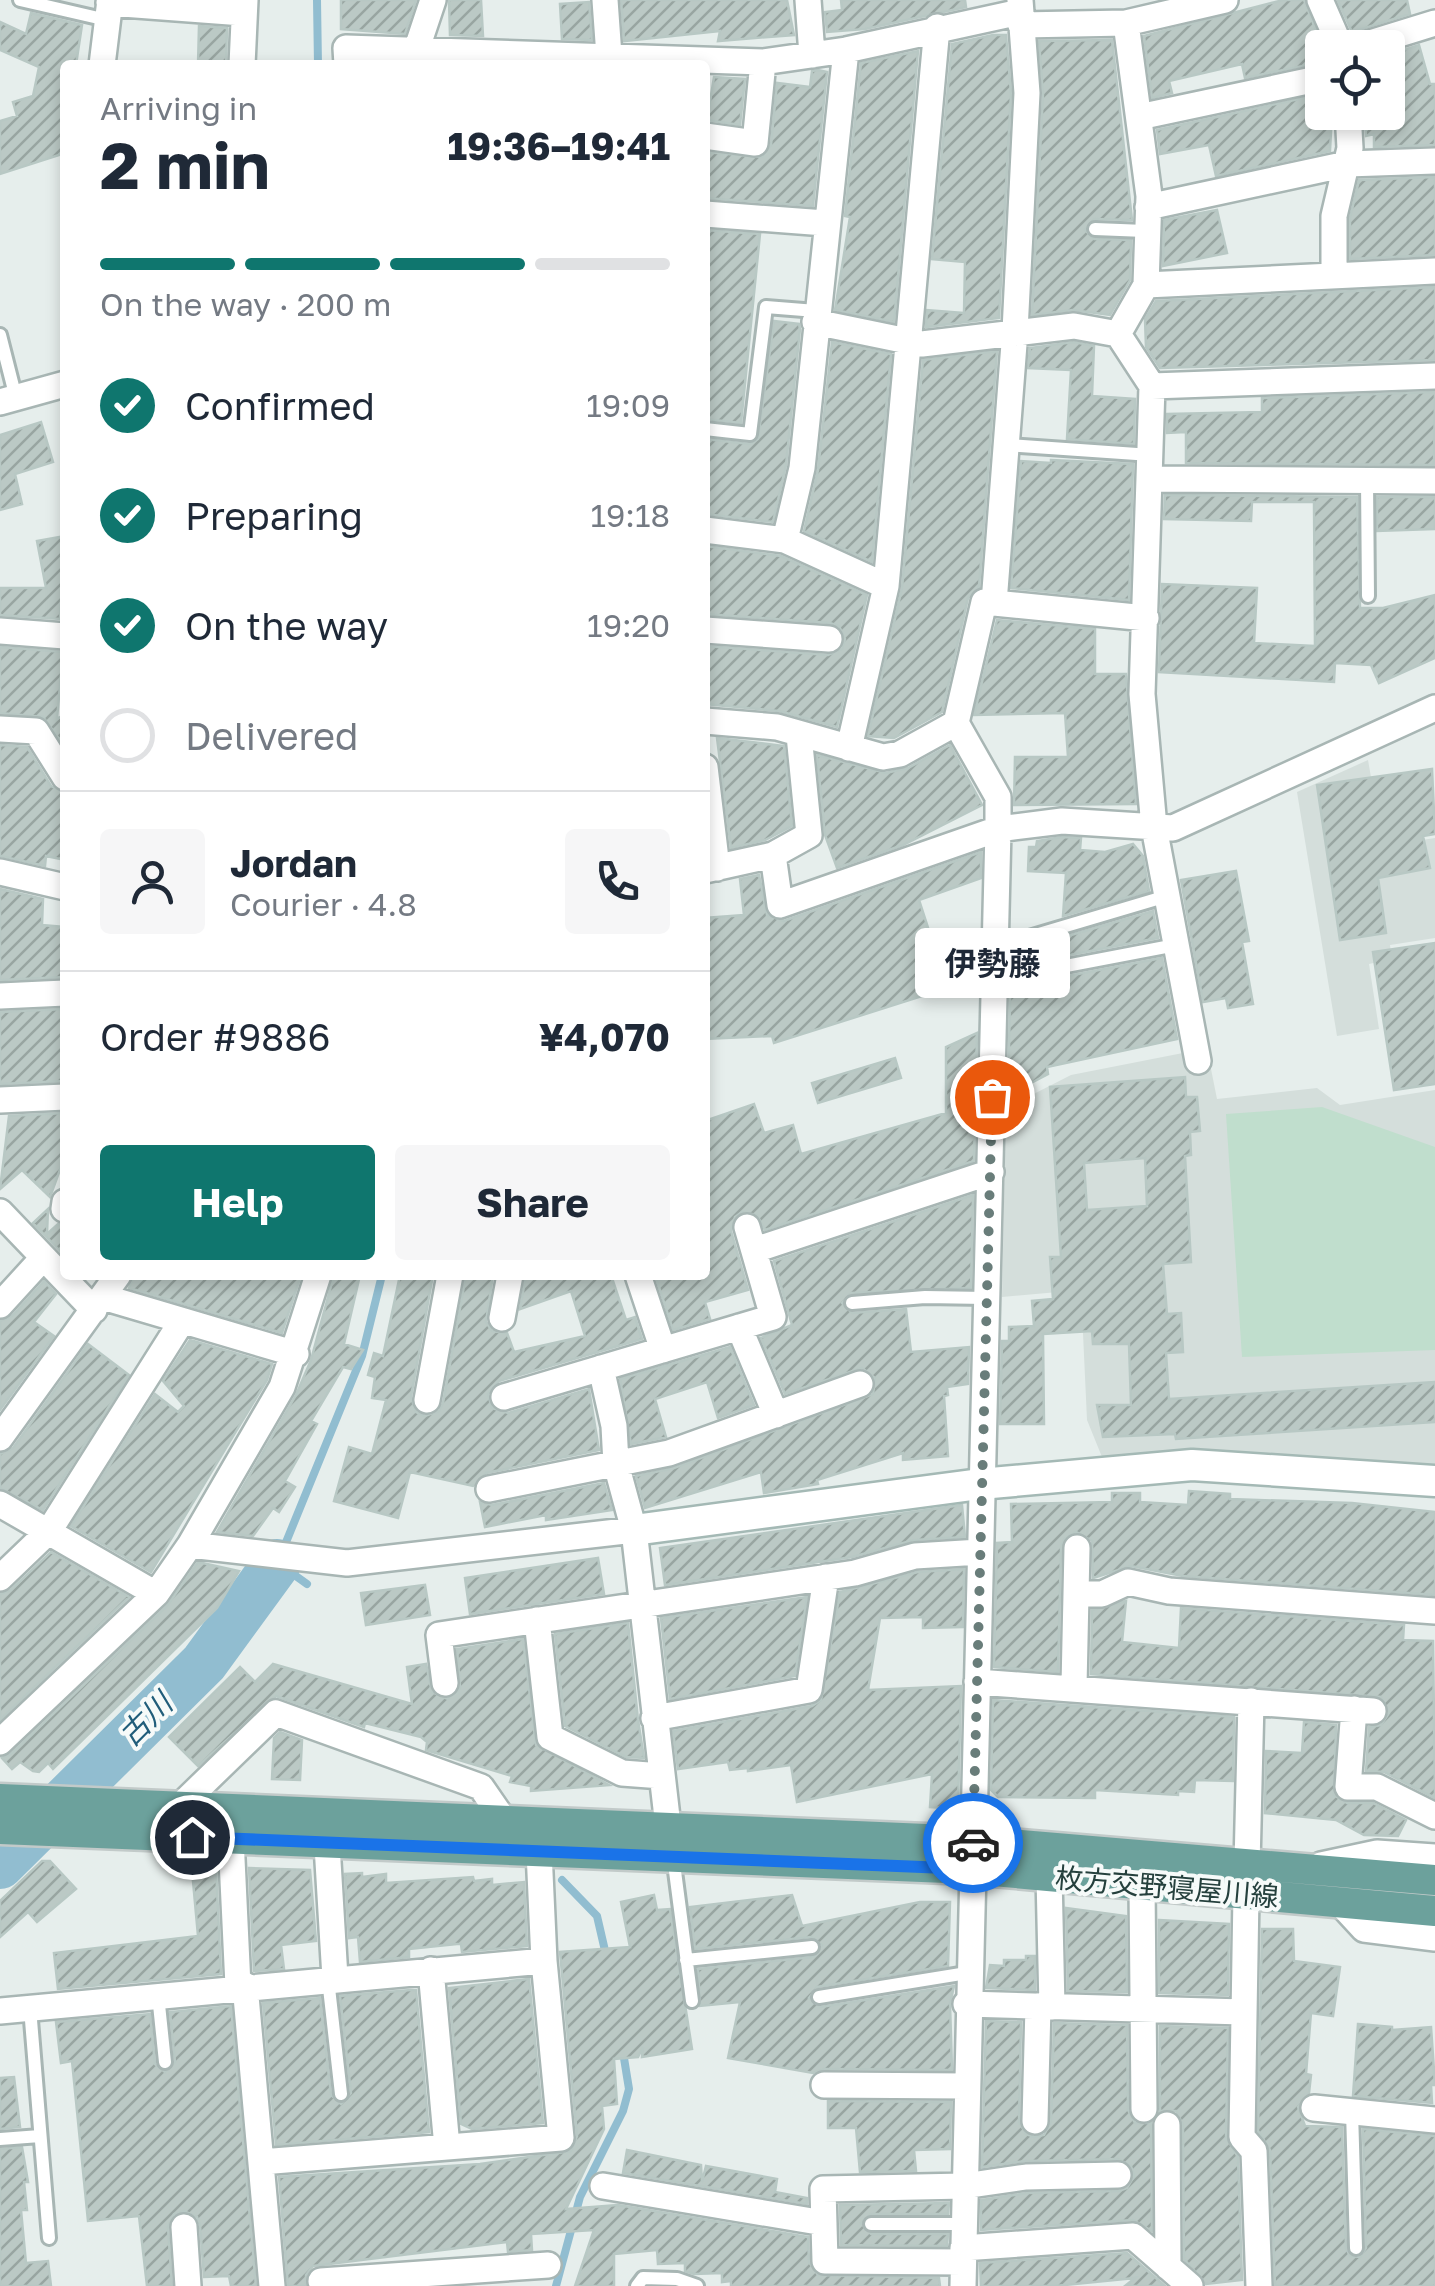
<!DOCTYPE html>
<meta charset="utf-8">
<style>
body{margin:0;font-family:"Golos Text","Noto Sans JP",sans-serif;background:#f6f6f7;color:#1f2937;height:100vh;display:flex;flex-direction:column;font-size:38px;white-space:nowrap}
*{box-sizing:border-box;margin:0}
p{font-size:32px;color:#747a83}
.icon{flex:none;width:55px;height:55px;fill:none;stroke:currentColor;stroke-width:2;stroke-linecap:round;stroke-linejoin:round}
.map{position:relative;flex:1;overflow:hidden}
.panel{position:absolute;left:60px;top:60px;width:650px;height:1220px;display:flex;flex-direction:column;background:#fff;border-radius:10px;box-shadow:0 5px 15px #0003}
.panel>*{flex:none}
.tools{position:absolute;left:1305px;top:30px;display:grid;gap:20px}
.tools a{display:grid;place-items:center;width:100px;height:100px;border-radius:10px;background:#fff;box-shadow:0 5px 15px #0003;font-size:50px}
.pin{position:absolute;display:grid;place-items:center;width:85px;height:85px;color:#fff;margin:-42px;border:5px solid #fff;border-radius:50%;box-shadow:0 2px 10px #0007}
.courier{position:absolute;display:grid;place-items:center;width:100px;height:100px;margin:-50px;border:8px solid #1a73e8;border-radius:50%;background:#fff;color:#222;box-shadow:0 2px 12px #0007}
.bubble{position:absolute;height:70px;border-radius:10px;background:#fff;box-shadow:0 5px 15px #0003;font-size:32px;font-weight:700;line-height:70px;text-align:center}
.overview em{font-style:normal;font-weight:700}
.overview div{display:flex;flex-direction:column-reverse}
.overview{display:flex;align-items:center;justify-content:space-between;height:170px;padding:0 40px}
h1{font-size:65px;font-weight:700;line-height:75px}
.bar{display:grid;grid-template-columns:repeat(4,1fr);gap:15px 10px;align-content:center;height:120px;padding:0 40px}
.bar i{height:12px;border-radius:8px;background:#e0e1e3}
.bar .current{background:#0f766e}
.bar p{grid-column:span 4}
.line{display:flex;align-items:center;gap:25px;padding:0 40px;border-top:2px solid #e0e1e3}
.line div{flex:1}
.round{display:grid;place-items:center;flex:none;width:105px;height:105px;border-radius:10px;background:#f6f6f7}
ol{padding:0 40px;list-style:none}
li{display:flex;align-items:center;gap:30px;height:110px}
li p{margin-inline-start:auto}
li .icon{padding:10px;border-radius:50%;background:#0f766e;color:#fff;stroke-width:4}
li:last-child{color:#747a83}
li i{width:55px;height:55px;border:5px solid #e0e1e3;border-radius:50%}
.button{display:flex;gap:20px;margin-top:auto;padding:20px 40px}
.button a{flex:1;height:115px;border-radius:10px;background:#0f766e;color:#fff;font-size:40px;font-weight:700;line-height:115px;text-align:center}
.button a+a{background:#f6f6f7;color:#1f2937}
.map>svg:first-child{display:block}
.built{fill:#d4dedb}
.garden{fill:#c0decd}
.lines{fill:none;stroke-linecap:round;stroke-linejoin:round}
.stream{stroke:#91bdd0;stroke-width:8}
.river{stroke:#91bdd0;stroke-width:48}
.building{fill:url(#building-hatch);stroke:#b8c8c4;stroke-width:2.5;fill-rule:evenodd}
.lane-casing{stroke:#a8b6b4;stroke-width:18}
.street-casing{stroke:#a8b6b4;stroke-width:30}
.secondary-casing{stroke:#a4b9b5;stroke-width:35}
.primary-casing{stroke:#c2cac9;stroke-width:35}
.lane{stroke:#fff;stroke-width:12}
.street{stroke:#fff;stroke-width:25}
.secondary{stroke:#fff;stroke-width:30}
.primary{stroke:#6ca19c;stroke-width:30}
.done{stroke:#697d7a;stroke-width:10;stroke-dasharray:0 18}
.route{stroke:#1a73e8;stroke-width:12}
.labels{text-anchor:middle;stroke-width:8;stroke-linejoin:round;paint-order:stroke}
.street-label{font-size:28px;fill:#25403d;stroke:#f6faf9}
.water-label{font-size:30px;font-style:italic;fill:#215d7a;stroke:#f6faf9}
</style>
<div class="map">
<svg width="1435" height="2286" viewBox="0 0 1435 2286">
<defs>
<pattern id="building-hatch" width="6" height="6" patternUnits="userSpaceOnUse" patternTransform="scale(2.5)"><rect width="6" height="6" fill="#bbc9c5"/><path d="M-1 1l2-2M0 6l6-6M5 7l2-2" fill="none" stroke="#98a5a1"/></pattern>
</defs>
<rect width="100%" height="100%" fill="#e6eeec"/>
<path class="built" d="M1368,760L1383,846L1435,838V938L1390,945L1392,959L1369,964L1379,1029L1337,1036L1297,792Z
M1188,1052L1210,1064L1217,1099L1317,1088L1340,1105L1435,1090V1467L1263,1456L1102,1457L1087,1420L1081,1290L1002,1297L1006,1108L1071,1075Z"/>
<path class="garden" d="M1322,1107L1435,1147V1350L1242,1357L1226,1114Z"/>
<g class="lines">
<path class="stream" d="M317,0L318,65
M282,1552L362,1356L382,1275
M279,1564L307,1584
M562,1880L597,1916L606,1955
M556,2286L580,2197L623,2111L629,2089L623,2052"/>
<path class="river" d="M0,1865L204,1663L277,1563"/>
</g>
<path class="building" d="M341,0H416L405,34L341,29Z
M449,0H481L483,36L450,35Z
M621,0H787L794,35L718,41L720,31L624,41Z
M841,0H965L966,7L865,29L827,32L825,12L842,10Z
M1283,0H1304L1323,48L1322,62L1245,78L1242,64L1169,81L1172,93L1152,98L1144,36Z
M1342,0H1407L1410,14L1352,32L1338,1Z
M589,2L592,40L562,39L560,4Z
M31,13L82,25L76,65L65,62V153L0,174V121L17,116L13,102L33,96L39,67L0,50V22L26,34Z
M199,26L227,28L226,65H198Z
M993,35H1006L1011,93L999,318L926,327L927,310L964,313L965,262L932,259L952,44Z
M1112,40L1132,220L1094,219L1085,230L1094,239L1131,240L1130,280L1110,315L1073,310L1032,315L1043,94L1039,41Z
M1419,45L1430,84H1435V145L1374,147V134L1366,136L1364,112H1388V55Z
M918,51L894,322L835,310L850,217L845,216L861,63Z
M818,70L827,72L813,206L705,198V152L762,157L771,145L777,83L810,87L812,71Z
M714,77L745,79L740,125L707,120Z
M1322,94V112H1332L1330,151L1216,176L1209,145L1160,154L1157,130Z
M1435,177V255L1350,259V218L1359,180Z
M1217,210L1227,253L1163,266L1164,220Z
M705,230L760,234L741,423L705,419Z
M1435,287V360L1160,368L1146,347L1145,319L1156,301Z
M774,321L799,324L800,329L786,465L773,522L705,514V439L749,444L758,439Z
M832,342L891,354L872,562L804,531L818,470Z
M1074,342L1094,346L1092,396L1135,399L1134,444L1067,439L1071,370L1028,368L1030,348Z
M997,351L979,587L968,598L942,712L894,738L868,736L902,588L923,360Z
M1435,392L1434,465L1186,463V432L1167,433V414L1262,412V398Z
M41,422L53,462L15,474L22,504L0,510V435Z
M1051,460L1133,464L1129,600L1011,588L1021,461L1051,463Z
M1165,495L1357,497L1360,608H1383L1435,595V658L1379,683L1371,665L1335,663L1334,682L1159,672L1162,584L1257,588L1254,643L1315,646L1314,502H1252L1251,521L1164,519Z
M1377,497H1435V529L1377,531Z
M65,536L60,619L0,615V588H46L37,541Z
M705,546L781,556L867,595L837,727L779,711L705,704V646L828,655L842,649L845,639L839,626L830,623L705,614Z
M997,620L1095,629V674H1126L1136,804L1014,805L1015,757H1068L1065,713L974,715Z
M0,647L63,652L57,719L65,714V747L43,717L0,713Z
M717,738L784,746L792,826L765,840L731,848Z
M0,745L27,747L51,786L65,793V860L46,856L45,866L0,856Z
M950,745L982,805L903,845L837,868L825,835L817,755L886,773L908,768Z
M1432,769L1435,834L1423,836L1430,868L1378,878L1386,933L1340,940L1317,785Z
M1062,837L1081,838L1080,850L1105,852L1133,844L1143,856L1149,891L1063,916L1066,873L1028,871L1029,847H1036L1037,841Z
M981,852V878L919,900L943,974L934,977L938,991L774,1043L772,1036L705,1039V918L744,915L740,879L759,875L767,915L784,921Z
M1236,871L1249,941L1242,942L1253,1004L1228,1008L1226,998L1203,1002L1181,880Z
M0,889L43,899L42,925L64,927L65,977L0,980Z
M1153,911L1158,938L1064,956L1056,969L1068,976L1162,958L1177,1039L1047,1067L1048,1074L1008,1095L1011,953L1056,951L1054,940Z
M1435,943V1084L1394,1090L1373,952Z
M65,1009V1081L0,1084V1012Z
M977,1033L974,1161L765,1230L757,1215L742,1212L735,1217L731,1231L748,1290L705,1302L710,1319L673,1330L655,1275H705V1121L754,1104L764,1133L793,1125L801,1154L946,1113V1047Z
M895,1058L901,1078L818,1103L812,1083Z
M1185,1077L1186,1097H1197L1200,1131L1190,1132L1191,1155L1185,1156L1191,1262L1163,1264L1167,1314L1181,1313L1183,1352L1166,1353L1169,1399L1435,1382V1422L1176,1439L1175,1434L1103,1437L1097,1405H1131L1129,1344H1093L1092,1331L1043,1334L1044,1424H1000L1002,1341H1009V1327L1034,1326L1032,1301L1053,1299L1050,1257H1061L1050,1087ZM1145,1158L1147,1206L1087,1210L1084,1163Z
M65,1113V1156L50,1197L22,1170L0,1189L9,1116Z
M973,1195L971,1288L851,1293L842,1303L852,1313L906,1309L911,1352L969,1347L968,1384L947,1387L948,1395L944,1396L948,1456L903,1460V1453L817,1480L818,1484L764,1493L761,1472L645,1508L636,1476L674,1468L873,1394L875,1378L862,1368L785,1394L761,1338L792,1325L774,1261Z
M48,1209L47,1234L58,1224L65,1225V1256L33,1223Z
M134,1275H301L282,1333L129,1288Z
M334,1275H360L344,1344L363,1350L351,1369L343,1367L311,1421L317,1424L285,1481L295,1487L279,1512L273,1508L253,1536L217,1532L296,1395L311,1360Z
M400,1275H433L411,1397L416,1412L425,1416L439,1411L443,1403L466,1275H493L486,1322L492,1331L507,1333L514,1352L585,1336L571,1291L520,1309L526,1275H611L626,1320L635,1317L642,1339L499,1381L488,1394L492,1408L508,1413L589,1389L599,1450L486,1473L473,1486L410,1472L398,1518L334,1501L349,1447L372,1454L386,1400L372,1398L375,1377L368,1375L374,1353L383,1356Z
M44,1281L56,1294L34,1322L54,1336L0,1410V1321L12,1316Z
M190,1340L272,1364L267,1380L151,1572L71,1526L155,1394L178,1412L184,1406L163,1381Z
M88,1344L129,1375L43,1510L0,1488V1454L13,1448Z
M730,1347L754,1405L718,1418L707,1382L655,1399L666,1437L631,1444L620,1379Z
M604,1483L612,1510L546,1520V1515L485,1527L480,1502L492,1505Z
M1189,1491L1230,1494V1499L1352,1503L1435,1512V1595L1183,1576L1131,1566L1093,1578L1092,1541L1076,1532L1064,1539L1061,1548L1058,1672L994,1667L997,1543L1012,1542L1011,1504L1112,1502V1493H1140V1502L1188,1505Z
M962,1505L965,1537L914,1540L852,1557L665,1585L660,1548Z
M51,1552L129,1597L0,1720V1594L11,1590Z
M598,1558L604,1594L470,1614L465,1578Z
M198,1562L239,1571L217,1608L53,1769L48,1763L39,1772L33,1771L20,1762L12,1769L2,1758L11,1754L167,1606Z
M964,1569L963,1627L923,1628V1617L880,1618L868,1690L961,1686L958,1809L930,1807L932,1774L797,1802L791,1765L748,1771V1768L730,1770L728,1762L678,1769L673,1731L812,1706L821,1700L840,1592L918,1572Z
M425,1585L430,1615L366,1625L361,1593Z
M807,1597L795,1676L670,1699L661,1618Z
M1126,1601L1122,1642L1179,1648L1181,1608L1404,1625L1403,1640L1433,1641L1435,1798L1384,1772L1366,1771L1369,1727L1381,1725L1389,1713L1381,1697L1091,1674L1092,1610Z
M628,1623L638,1720L644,1758L626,1757L565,1726L555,1634Z
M523,1639L536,1745L609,1785L531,1791V1786L510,1782L512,1776L426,1750L427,1742L421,1737L365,1723L364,1727L276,1696L198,1766L169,1737L240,1667L255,1682L273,1664L412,1704L407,1667L426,1664L432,1692L448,1699L460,1688L457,1649Z
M993,1700L1234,1717L1233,1781L1195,1780L1194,1792L1178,1791V1795L1095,1790V1798L998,1797L991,1790Z
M1304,1722L1336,1725L1334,1795L1347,1803H1373L1406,1820L1398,1836L1364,1835L1336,1820L1265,1813L1266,1751L1302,1753Z
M280,1732L302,1740L300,1780L272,1779L274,1738Z
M42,1861H50L76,1889L37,1922L28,1912L0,1937V1901Z
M216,1867L221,1974L58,1989L54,1953L198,1936L192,1870Z
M249,1868L310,1870L316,1941L281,1945L284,1969L254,1971Z
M362,1873V1877L386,1874V1883L473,1877L474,1881L492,1879V1885L524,1882L527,1946L462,1952L461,1944H457L409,1949V1957L360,1962L358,1937L349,1938L345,1874Z
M654,1895L657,1910L670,1909L692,2049L642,2057L643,2047L638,2057L614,2059L617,2104L602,2106L604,2129L566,2209L618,2205L808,2237L809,2262L818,2275L939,2278L940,2286H731V2281L722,2282V2273L694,2274L685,2271V2263L658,2264L657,2250L614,2254V2286H575L594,2230L531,2234L532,2250L508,2252L507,2242L313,2266L306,2275V2286H288L279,2177L480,2164L571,2151L577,2136L560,1952L630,1947L621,1902Z
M792,1895L802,1926L920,1902H950L948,1966L817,1987L809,1998L821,2007L954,1986L950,2004L952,2070L824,2069L813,2073L728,2058L740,2002L700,2006L698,1969L813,1957L822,1945L811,1937L695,1949L690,1907Z
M1066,1908L1126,1916L1127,1992L1068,1991Z
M1159,1920L1229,1924L1228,1995L1159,1993Z
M1262,1929H1293L1294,1961L1340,1967L1333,2016L1311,2013L1306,2074L1311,2075L1309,2093L1298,2107L1305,2126L1342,2127L1346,2248L1350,2256L1360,2257L1366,2248L1363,2129L1435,2136V2286H1275L1270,2150L1258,2131Z
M1026,1956H1035V1990L986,1988L990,1965L1004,1966V1960H1026Z
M529,1979L543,2123L472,2129L461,2124L449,1988Z
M411,1990H416L429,2132L276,2145L263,2003L320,1998L331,2095L341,2104L351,2093L340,1996Z
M231,2006L256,2286H231L229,2276L204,2277L200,2225L197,2217L184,2211L174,2214L168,2227L172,2286H147L139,2216L88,2221L72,2061L61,2063L56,2022L150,2014L155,2064L165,2072L175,2062L170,2012Z
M986,2021L1021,2022L1019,2122L1026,2134L1034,2137L1044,2135L1051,2122L1054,2023L1127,2025L1128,2110L1135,2123H1151L1152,2231L1133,2220L981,2230V2200L1027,2193L1119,2191L1127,2188L1134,2176L1131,2166L1118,2159L1026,2161L982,2167Z
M1358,2024L1392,2027V2030L1431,2027L1435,2085H1431L1432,2103L1353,2096Z
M1160,2026L1228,2028L1226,2137L1238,2157L1242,2280L1206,2284L1184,2259L1183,2125L1176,2111H1160Z
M14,2077L20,2127L0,2129V2078Z
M828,2101L951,2102L950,2149L914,2150L916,2171L860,2172L856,2128H828Z
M22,2147L28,2182H24L27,2210H21L26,2263L48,2261L51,2286H0V2149Z
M627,2150L701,2165L702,2182L706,2166L777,2179L775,2192L807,2198V2204L623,2173Z
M949,2203L948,2214H871L861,2223L871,2234H948L947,2246L841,2245L840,2205Z
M1127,2253L1165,2286H1125L1135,2278L1055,2286H981L980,2263Z"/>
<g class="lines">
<defs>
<path id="lane" d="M20,0L107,20
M1095,229L1145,231
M0,335L16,398
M705,429L750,434L766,307L816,311
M1007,445L1151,455
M1367,480L1368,596
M995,947L1167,896
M1066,966L1176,945
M852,1303L925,1297L986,1298
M673,1856L692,2001
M686,1960L812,1947
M328,1979L341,2094
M158,1995L165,2062
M819,1997L967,1973
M30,2008L49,2238
M1352,2111L1356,2248
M0,2139L40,2136
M871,2224H963
M637,2286L643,2278L677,2279L697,2286"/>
<path id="street" d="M605,0L609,56
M808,0L812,55
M1020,0L1027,93L1015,331L994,603L1146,618
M1320,0L1341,48
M109,3L243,13
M1021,25L1126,23L1225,0
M1354,48L1435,23
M416,51L433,0
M102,65L110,0
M242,65L245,0
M347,65L346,48L763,62L846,50L1020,12
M1139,117L1322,78
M705,136L755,143L763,62
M1148,207L1347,164L1435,161
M705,214L825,223
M1334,275V216L1350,148L1348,112
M1146,285L1435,271
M815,322L922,344L1074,326L1118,334L1152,386L1142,694L1154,827L1198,1061
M1118,334L1146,285L1149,196L1126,23
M1152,386L1435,376
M0,402L65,384
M1151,479L1435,481
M705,530L785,540L886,586
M785,540L802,468L846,50
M705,630L829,639
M0,631L65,636
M705,721L777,727L883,757L900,754L956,723L984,602
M0,729L36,731L65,777
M849,748L886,586L937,27
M705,767L717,868
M773,855L780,905L998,829V797L956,723
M705,870L773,855L809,835L799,735
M0,872L65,887
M0,996L65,993
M0,1100L65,1097
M64,1209L65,1202
M0,1212L94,1310
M755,1250L991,1172
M638,1275L663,1350
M103,1297L296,1354
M0,1305L43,1258
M502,1318L510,1275
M739,1327L776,1415
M601,1368L614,1426L616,1464L634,1530L668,1826
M504,1397L773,1317L747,1227
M427,1400L450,1275
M0,1438L118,1275
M489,1489L669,1453L860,1384
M0,1504L156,1594
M190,1545L282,1387L318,1275
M0,1578L49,1531L182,1321
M1077,1594H1102L1128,1582L1169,1591L1435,1611
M537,1620L550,1737L622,1773L662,1776
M977,1682L1373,1711
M445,1683L439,1635L855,1573L915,1556L980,1552
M1074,1686L1077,1548
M1354,1709L1348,1787H1377L1435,1816
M654,1718L809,1690L826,1577
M0,1742L156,1594L190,1545L347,1563L634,1530
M180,1806L276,1713L481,1787L503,1819
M231,1838L238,1986
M327,1845L335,1978
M1247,1865L1251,1701
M1321,1865L1377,1853L1435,1857
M1049,1876L1052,2007
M1142,1884L1144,2109
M1246,1894L1242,2137L1254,2151L1259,2286
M1340,1903L1364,1929L1435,1938
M431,1970L447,2147
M245,1985L272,2286
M966,2004L1243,2012
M0,2011L544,1961
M824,2085L965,2086
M1314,2108L1435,2120
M1035,2121L1038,2006
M1167,2125L1168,2267
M261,2162L561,2138L544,1961L539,1851
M603,2186L824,2223
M184,2227L188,2286
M963,2248L1133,2236L1190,2286
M963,2262L825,2261L823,2189L964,2186L1026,2177L1118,2175
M321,2281L548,2265
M963,2286L998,829L1062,821L1173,828L1435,708"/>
<path id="secondary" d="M634,1530L980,1484L1192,1465L1435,1481"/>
<path id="primary" d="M0,1799L973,1841L1435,1880
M0,1829L971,1869L1435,1911"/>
</defs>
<use href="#lane" class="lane-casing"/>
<use href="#street" class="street-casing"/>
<use href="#secondary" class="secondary-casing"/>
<use href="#primary" class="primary-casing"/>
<use href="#lane" class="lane"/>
<use href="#street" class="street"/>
<use href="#secondary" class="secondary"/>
<use href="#primary" class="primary"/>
</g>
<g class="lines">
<path class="done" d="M973,1843L992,1097"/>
<path class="route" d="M192,1837L971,1869L973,1843"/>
</g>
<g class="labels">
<g class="street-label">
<text transform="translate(1167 1887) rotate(5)" y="10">枚方交野寝屋川線</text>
</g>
<g class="water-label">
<text transform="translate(146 1720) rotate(-45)" y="10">古川</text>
</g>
</g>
</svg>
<div class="tools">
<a><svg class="icon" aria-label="locate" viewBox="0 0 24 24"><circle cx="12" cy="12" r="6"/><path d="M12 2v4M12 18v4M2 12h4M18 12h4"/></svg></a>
</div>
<div class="pin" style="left:992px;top:1097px;background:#ea580c"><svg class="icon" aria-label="bag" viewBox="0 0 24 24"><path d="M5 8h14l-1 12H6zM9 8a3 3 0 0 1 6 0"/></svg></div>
<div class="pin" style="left:192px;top:1837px;background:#1f2937"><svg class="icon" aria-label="home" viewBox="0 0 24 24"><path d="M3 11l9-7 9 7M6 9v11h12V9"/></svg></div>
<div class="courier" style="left:973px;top:1843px"><svg class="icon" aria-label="car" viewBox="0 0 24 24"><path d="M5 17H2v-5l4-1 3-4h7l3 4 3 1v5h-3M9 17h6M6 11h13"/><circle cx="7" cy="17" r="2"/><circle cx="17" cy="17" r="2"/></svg></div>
<div class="bubble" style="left:915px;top:928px;width:155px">伊勢藤</div>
<section class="panel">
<div class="overview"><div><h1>2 min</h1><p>Arriving in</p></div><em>19:36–19:41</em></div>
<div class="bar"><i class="current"></i><i class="current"></i><i class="current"></i><i></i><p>On the way · 200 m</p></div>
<ol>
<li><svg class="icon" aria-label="check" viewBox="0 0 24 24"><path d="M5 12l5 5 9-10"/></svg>Confirmed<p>19:09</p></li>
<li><svg class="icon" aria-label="check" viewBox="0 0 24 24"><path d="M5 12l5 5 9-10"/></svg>Preparing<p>19:18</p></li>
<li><svg class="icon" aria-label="check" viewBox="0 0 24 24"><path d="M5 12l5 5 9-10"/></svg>On the way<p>19:20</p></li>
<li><i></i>Delivered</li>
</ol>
<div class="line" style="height:180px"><a class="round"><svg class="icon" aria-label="person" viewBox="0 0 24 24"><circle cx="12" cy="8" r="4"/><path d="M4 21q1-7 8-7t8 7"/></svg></a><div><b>Jordan</b><p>Courier · 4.8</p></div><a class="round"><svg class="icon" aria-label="phone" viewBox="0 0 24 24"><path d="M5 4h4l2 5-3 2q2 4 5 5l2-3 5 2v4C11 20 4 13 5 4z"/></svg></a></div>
<div class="line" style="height:130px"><div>Order #9886</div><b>¥4,070</b></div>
<div class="button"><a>Help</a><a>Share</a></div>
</section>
</div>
